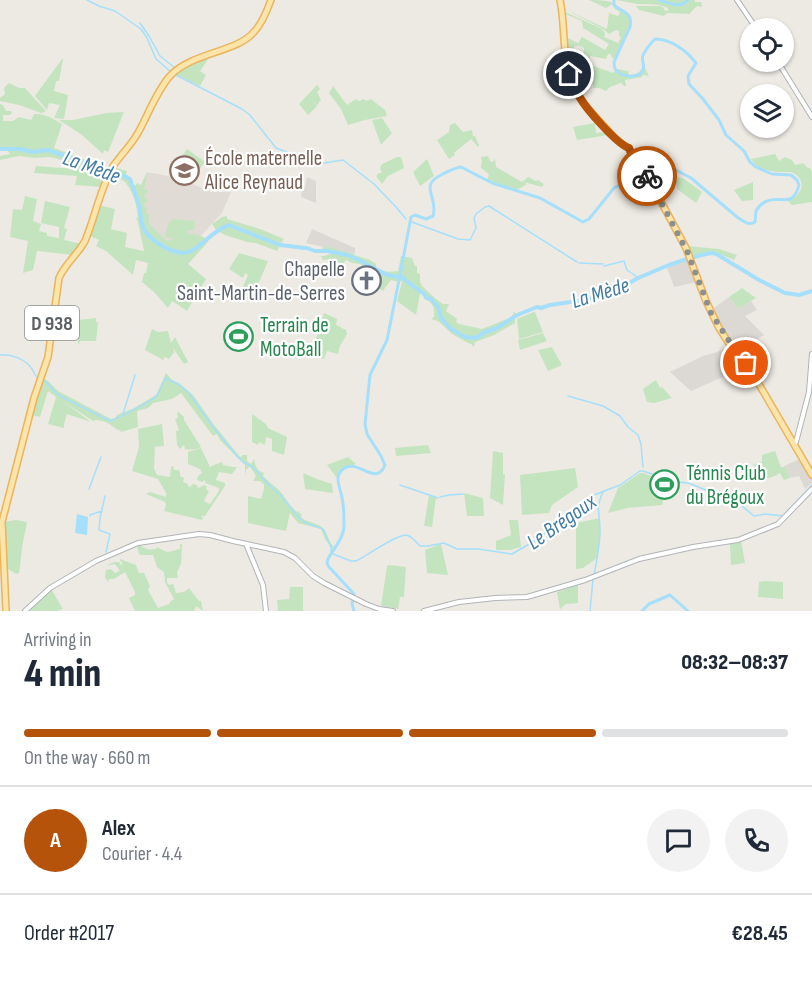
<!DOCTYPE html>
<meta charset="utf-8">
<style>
body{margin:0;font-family:"Sofia Sans Condensed",sans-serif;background:#f2f2f3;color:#1f2937;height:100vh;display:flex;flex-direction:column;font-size:22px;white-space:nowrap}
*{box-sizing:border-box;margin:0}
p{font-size:20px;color:#747a83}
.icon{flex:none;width:33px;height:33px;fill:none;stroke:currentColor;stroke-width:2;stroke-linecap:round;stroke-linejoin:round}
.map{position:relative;height:611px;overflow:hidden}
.drawer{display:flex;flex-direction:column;background:#fff;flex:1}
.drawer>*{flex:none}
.buttons{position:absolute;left:740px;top:18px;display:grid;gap:12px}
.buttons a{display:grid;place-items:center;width:54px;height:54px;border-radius:50%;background:#fff;box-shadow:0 2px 4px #0004;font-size:30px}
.pin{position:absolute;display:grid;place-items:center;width:51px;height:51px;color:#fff;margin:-26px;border:3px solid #fff;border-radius:50%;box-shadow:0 2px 6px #0007}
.courier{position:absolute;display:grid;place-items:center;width:60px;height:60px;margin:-30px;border:4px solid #b45309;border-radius:50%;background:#fff;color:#222;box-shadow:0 2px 8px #0007}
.summary em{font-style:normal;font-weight:800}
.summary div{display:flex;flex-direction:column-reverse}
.summary{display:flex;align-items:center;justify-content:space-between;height:102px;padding:0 24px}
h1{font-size:39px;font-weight:800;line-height:45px}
.bar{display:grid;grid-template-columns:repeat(4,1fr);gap:9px 6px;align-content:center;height:72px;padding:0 24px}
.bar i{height:8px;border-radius:4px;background:#e0e1e3}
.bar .active{background:#b45309}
.bar p{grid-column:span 4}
.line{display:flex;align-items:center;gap:15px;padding:0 24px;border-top:2px solid #e0e1e3}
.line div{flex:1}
.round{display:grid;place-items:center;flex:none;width:63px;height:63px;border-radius:32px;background:#f2f2f3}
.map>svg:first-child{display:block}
.industrial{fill:#dcd9d5}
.education{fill:#e0dbd4}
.green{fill:#c4e4c0}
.water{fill:#a5dffb}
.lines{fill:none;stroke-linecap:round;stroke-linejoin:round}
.stream{stroke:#a5dffb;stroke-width:1.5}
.canal{stroke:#a5dffb;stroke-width:3}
.river{stroke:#a5dffb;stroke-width:4}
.minor-casing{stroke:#b1b4b8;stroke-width:6}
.major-casing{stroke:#ebb45e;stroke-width:8}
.minor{stroke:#fff;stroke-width:4}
.major{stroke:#fbe5aa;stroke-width:5}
.done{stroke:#8e9090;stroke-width:6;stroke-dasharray:0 10.8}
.route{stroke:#b45309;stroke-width:8}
.labels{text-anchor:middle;stroke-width:4.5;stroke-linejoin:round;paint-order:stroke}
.shield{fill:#fff;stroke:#8c9092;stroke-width:1.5}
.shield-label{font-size:20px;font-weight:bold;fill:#5b6063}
.education-label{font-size:21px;fill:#785e54;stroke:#fff;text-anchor:start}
.worship-label{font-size:21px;fill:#5b616d;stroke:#fff;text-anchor:end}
.leisure-label{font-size:21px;fill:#27864d;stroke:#fff;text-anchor:start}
.water-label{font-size:22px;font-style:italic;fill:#417ca4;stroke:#fff}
</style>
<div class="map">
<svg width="812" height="611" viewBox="0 0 812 611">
<rect width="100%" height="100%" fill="#edeae3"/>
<path class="industrial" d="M307,177L316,181V203L301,197L302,187L305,188Z
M312,229L355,248V254L306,243Z
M690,259L697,282L674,287L667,268Z
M729,297L738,309L751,301L757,310L745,316L764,335L741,348L732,343L711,310Z
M729,346L745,367L691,391L670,372L703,356L717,352Z
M802,458L812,478V483L805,489L799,476L790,478L784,466Z"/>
<path class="education" d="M179,159L199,174L196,181L173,173Z
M147,172L179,178L211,192H231L222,213L197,240L171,245L144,220L141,186Z"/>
<path class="green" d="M589,0C596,0 607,0 613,3C614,4 615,6 616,7C624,14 629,11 630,24L615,59L612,58L611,54H608L606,59L590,56V63L591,65L613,73L617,69L628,71L629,75C634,74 639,74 641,69L645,68L649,76L643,75L642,77L625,80L626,86H624L621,83L610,87L606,91L599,88H593V84H586L585,82L594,81L593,73L588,74L586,60H568V56L581,54V52H584V48L580,46H574V50H567L566,37L578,43L582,37L605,50L609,44L583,28L582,21L563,13V11L602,29L605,33L604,37L618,43L621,37L619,36V31L616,30L609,34L603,29L563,8L607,29L609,13L618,16L620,12L615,9L612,4L606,8Z
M617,0H695V2H701L702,6V7L697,6L689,14L667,13L664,16L639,10L636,6H660L664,8V10L668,11V8C658,3 648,5 637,4C631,3 623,1 617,0Z
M208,56L209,58L200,71L206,75L200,86L174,74L180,69L185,68L188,65Z
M62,59H63L59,81H56L54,91L68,95L64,119L54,118L60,105L49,103L47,110L35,96Z
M9,83L19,88H25L45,110V112L41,113L19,105L0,101V98L5,94L4,88Z
M317,85L320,89L317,92L321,100L317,105L314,102L317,106L308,115L299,104Z
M333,86L347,105L356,99L359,101L364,99L366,101L371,99L385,110L387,116L365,120L348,125L341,109L329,93Z
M0,104L3,105L6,111H11L12,113L10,115H3V121H13L19,117L31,120L34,114C44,113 54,119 62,124L54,148L110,169L108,173L101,171L100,177L107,178L102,187L75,185L77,176L34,173L36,166L76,169L77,164L50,157L35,158L19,156L0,160V156L10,154L7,149L0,150Z
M124,112L108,152L104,150L103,154L82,135L59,120H73L106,113Z
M382,118L392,133L381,145L372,120Z
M455,123L463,132L472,130L473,136H475L479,145L478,147L471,139L454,153L455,155L449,159L437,140L449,132L450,125Z
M595,123L596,133L606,132L608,135L577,140L573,127Z
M187,149L205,162L197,172L180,159Z
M775,154L779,161L785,157L792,160L795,165L803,163L808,168H810L812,172V202L792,205L788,201C803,195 808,179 791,172C789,172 782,172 781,172C769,172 758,169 751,159Z
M488,156L490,161L493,162L495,158L496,167L522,182L528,177L536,181L538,180L544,184L542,187L524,182L527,184L517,190L487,180L489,174L481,168V164L482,163L481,157Z
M397,157H401L404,168L388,176L382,184L376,176L379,173H382L380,168L382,164Z
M427,159L434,176L420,186L413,172Z
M116,168L127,171L126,174L131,178L134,187L137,183L141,185L147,172L145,186L143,189L148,190L147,193L144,196L148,201L145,203L144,206L147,208L146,213L149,214V224L167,241L175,239L165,237L168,224L172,219L195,221L194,230H188L187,234C195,234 202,235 208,240V242L188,264L206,279L187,311L172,301L168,308L154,292L142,282L144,273H146L148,263L136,260L133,275L106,251L96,246L99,240L88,235L98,205L115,209L111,229L127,233L125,247L144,251L138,222L136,217L138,218C137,204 132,185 119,178V175L113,173L112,175L111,174L114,169Z
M675,177L683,178L702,192L696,203L677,189Z
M753,182V200L742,201L734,190Z
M25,196L37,199L33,221L41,224L39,231L47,233V236L59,238V227L41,223L45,201L70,207L64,228L67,229L64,240L82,244L74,255L37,251L33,270L23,273L28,241L10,237L13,209L22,210Z
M227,216V219L260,229L284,239L280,245L237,226L229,224L216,230L212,224L222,217Z
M229,225L237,227L280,246L277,251L256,243L247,242L225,235L217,231Z
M324,246L354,254V255L370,260L376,264V267C383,273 390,272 398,271L401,256L412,258L415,266H417V273L420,274V282L422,286L436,299L443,304H449L446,311L457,319L456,322L459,324L482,329L512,317L514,311L515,313V323L494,335L475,342L474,347L471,344L468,343L452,334L438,321L431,319L434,317C435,308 433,302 424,299V294L420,293L416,315L397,301L402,282L398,280V282L391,280L383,291L377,287L368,283V280L364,279L363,268L361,264L352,263L346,260L343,264L331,261L330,259L323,260L321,256H324L334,253L323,251L322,249Z
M687,246L719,249L737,255L734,260L715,252L691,256Z
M239,253L268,261L251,301L241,296L243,292L241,291L248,275L245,273L243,278L229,269Z
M742,288L756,298L738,309L729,297Z
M534,312H535L543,332L519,339L517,319Z
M324,313L337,319L336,325L346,330L347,334L340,346L338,354L327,351L324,359L311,355Z
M96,318V322H98L96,341H80L79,344H78L79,320Z
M152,329L158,332L168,331L171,343L175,337L188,362L184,364L173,348L174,352L169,359L165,357L163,360L145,350Z
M543,333L547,341L520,350L518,340Z
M552,347L562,365L548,371L538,350Z
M166,373L172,380L179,383L193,395L214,425L240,457L242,456V455H247V461L251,464L254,459C256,467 256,470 264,473L263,476C268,481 273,485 278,489C285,496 289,506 297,512L300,511L299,513L302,514L301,517C307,523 318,522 324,529C328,534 328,541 334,547L332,549L325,539L321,529L298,523L290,513L286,531L248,523V496L261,499L264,489V484L259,481H253L256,476L251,468L249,467L246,470L245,476V465L220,440L217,434L213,436L181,393L172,399L153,403L148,408L137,411L138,427L121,432L120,430H118L106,422L97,420L93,421L64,402L91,422L67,414L64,424V428L48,424L56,397L48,391L40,417L32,415L36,398L43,378L48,381L58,391L111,419L115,418L117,415L132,409L156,395Z
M656,380L660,388L662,387L672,398L654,403L647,402L643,389Z
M179,412L184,417V420L201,447C196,450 190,450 185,449L184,445L180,449L177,445L176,431L179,430L175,419L178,418L177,413Z
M252,414L266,424L268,428L287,437L284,455L272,451V439L266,437L265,445L259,442L258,445L252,442Z
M162,424L164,446L153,447H155L154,468L157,475L170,477L171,467L173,466L174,470H179L180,473V476L184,478L183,482L188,484V486L190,487L193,484L197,485L198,488L201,487L203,485L207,486L206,489L209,491L204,501L210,504L219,491V488L205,483V480L202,482L197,480L198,476L202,473L200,469L188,464V452L201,448L210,467L216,464L222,462L223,465L233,467H237L232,474L219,472L216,480L225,483V486L205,516H201L203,518L202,520L164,511L166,505L165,502L146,494L150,492L166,497V493L158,479L132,471L139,447L138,429Z
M428,445L431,453L396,456L395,448Z
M493,451L503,453V474H505L503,505L490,498Z
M775,451L781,467H785L790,478L784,480L780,473L775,476L757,482L753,474L755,469L754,464L762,462V455Z
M348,457L356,464L342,468L337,478L327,465Z
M575,468L578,487L552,505L549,513L522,515L520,475Z
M303,473L317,479L332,484L333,493L305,489Z
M640,473H643L662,480L673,487L670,492L665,491L662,505L627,508L608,513L618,488Z
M464,493L483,498L484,516H467Z
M429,495L436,498L432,527L424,526Z
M600,518L599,543L597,558L583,568L576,569V523Z
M16,520L27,522C26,529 24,535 23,542C21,552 21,563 19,573L16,574L5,567L3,522Z
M509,520H518L521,547L510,550H496V541L511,535Z
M741,541L745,563L731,565L730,544Z
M139,544C144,549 152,552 158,547C168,554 167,552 180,549V544H182L181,564L177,572L178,578H167V583L169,585L173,584L176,593L184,592L189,588L199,601H201L203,611L196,606L194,611H135L129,598L135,595V592L125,572L114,579H109V582L105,578L106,570L111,569L115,573L120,571L115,564L106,566L114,562H119L122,566V562L120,561V559L136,565L139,573H144L150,586L148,590L158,608L169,604L171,601L174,599L165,582L164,572L157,567L153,555H141L139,554L137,545Z
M441,544L448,575L427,573L425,550Z
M389,565L406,567L404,597H400L398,609L381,606L387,566Z
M764,581L783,582V599L758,597L759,582Z
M578,585V603L566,604L560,609L557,592Z
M290,587H303V611H278L277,600L289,599Z
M51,589L63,609L57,611H27Z"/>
<path class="water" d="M77,514L88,517L87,535L75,533Z"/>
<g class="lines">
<path class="stream" d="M87,0L101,7
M102,7L115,11L141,29L147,38L156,59L171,72
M140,23L149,36L160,56L175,68
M174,74L242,109L250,115L268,138
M269,139L276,148L318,164L343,160L374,184L396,207L406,219
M412,222L458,239L470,240L476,228L474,218L476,214L485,207L489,206L577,262
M579,263L603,264
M604,266L624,261L627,270L639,278
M0,355C11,354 26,359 32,369C34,372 35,375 37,377
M42,380L47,383L58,395L110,421C120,417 151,402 157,395C161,391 162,383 166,378L179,385L189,393L213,427L237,456L243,462L253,467L263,479L281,496L299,518L306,523L323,529L331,547V552
M568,396L603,406L620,416L628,427L638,435L641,444L643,467
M123,414L135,375
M400,485L438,498
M89,489L101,457
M105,496L100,518L99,530L110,534L106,552
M440,497L449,495L463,494
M90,516V515L102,511
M333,554L351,561H356C367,556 400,531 409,536C413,538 417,543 420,546H428L444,543L457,549H478L512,554L536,540L552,528L563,525L567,515L577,506L594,495L620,485L640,471H643L676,482L688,483L737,502L754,516L765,514L783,516L812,485
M594,575C597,560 600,545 600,530C600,513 595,509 603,492
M590,611L593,579"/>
<path class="canal" d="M614,0V5C623,13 633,12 630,27L614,62C614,68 615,71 621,74C627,77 640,78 643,70C645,65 641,60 643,55C646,49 651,43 655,39C671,39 687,51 696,63L688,76L689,84L703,99L719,120L726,135L744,151L750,162L756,167L772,174L791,175L797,180L799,185C793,209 780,195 767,201C762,203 758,207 756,211L755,222C749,226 743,221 737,217L691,178L672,168L646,161H640
M659,0C669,3 680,9 688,0
M400,275L411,217L415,215L426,219L433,216C439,196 417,186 443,174C449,171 454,168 461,167L492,183L540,198L583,222L589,219L614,188C623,181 634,188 645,179L643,174
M354,611L352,604L354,594L329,567L327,563L328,559C333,549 344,538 344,526C344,517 344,506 342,498C341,492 338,485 338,479C338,477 339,473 341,471C356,454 375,489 385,465L381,456L367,434L365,424L370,375L387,340L399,280
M642,611L649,604L670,595L688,611"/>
<path class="river" d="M0,149H20L33,152L48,150L102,169L113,171L130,179C133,188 137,197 139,206C141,214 140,222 144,229C150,241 177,258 191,251C204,245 213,230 229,225L280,245L305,248
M307,248L315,251H327L347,255L359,260L387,275L404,278
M405,280L424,294L427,298L431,299L438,307L441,318L451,329L465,337L476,338L485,332L497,328L517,315L537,307L541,308L550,305L584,300L621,288L638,278L669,265L690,258L706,254L713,253L718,255L759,280L785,293L799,295L812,291"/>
<defs>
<path id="minor" d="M737,0L756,28
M778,62L812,117
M796,442L809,392L812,354
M246,544L263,585L266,611
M25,611L50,588L96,561L138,543L199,534L210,535L233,541L284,552L295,558L313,576L324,583L366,604L379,609L393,611
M424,611L459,602L495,598L527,597L585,580L639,559L693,547L738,540L778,524L812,489"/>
<path id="major" d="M560,0C566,28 561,60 574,87C580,101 591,112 602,124C610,132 618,144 629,148L631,153L646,174L686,248L706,301L719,328L732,348L734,352L739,357L760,386L812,475
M6,611L2,522L34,398L48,357L59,278C65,264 78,254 85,241C95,217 100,190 112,168C120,155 132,145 139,131C149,113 156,92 170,76C192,52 236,53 254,32C262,24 267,11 271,0"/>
</defs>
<use href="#minor" class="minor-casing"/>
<use href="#major" class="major-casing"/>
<use href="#minor" class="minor"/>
<use href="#major" class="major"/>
</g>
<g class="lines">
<path class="done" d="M647,176L687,251L711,313L731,344L738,349L746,363"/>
<path class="route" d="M569,74C572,82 575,90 579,96C586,109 617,144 629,148L631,153L647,176"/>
</g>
<defs>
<symbol id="school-ring" viewBox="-11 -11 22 22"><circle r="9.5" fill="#fff" stroke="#8d6e63" stroke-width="1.5"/><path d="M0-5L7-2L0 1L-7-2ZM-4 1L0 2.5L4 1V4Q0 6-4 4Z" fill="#8d6e63"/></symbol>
<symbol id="church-ring" viewBox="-11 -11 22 22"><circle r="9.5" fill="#fff" stroke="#6b7280" stroke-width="1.5"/><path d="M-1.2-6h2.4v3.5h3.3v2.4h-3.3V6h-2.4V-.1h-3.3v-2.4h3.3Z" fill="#6b7280"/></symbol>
<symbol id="stadium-ring" viewBox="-11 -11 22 22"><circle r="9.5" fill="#fff" stroke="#2e9e5b" stroke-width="1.5"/><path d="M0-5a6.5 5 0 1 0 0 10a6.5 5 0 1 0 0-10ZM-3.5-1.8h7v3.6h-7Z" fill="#2e9e5b"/></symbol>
</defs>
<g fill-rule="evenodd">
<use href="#school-ring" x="168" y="154" width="33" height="33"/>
<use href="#church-ring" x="350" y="264" width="33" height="33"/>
<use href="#stadium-ring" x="222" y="320" width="33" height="33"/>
<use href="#stadium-ring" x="648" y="468" width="33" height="33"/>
</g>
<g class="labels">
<rect class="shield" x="25" y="306" width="54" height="34" rx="4.5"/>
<g class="shield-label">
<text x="52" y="330">D 938</text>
</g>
<g class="education-label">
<text x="205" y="165">École maternelle<tspan x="205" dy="24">Alice Reynaud</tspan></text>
</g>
<g class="worship-label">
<text x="345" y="276">Chapelle<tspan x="345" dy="24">Saint-Martin-de-Serres</tspan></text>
</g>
<g class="leisure-label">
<text x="260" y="332">Terrain de<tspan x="260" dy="24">MotoBall</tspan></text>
<text x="686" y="480">Ténnis Club<tspan x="686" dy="24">du Brégoux</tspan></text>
</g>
<g class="water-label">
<text transform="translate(92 166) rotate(20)" y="8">La Mède</text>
<text transform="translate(600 292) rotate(-17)" y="8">La Mède</text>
<text transform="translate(561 521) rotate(-35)" y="8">Le Brégoux</text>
</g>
</g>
</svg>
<div class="buttons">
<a><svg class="icon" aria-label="locate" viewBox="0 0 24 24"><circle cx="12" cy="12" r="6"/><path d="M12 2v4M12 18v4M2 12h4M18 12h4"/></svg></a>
<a><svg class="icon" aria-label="layers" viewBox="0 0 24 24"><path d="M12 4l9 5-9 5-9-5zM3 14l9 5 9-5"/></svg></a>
</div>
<div class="pin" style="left:746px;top:363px;background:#ea580c"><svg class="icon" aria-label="bag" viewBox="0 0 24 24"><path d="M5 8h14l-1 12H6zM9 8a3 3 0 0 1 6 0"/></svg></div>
<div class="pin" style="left:569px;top:74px;background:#1f2937"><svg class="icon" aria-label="home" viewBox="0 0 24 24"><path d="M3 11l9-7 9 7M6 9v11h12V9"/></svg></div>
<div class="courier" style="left:647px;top:176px"><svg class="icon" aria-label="bike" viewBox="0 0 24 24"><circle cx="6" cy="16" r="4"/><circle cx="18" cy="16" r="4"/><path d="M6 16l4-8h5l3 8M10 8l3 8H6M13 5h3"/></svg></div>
</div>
<section class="drawer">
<div class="summary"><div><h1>4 min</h1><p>Arriving in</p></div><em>08:32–08:37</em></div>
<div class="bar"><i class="active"></i><i class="active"></i><i class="active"></i><i></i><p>On the way · 660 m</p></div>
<div class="line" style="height:108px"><b class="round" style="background:#b45309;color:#fff">A</b><div><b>Alex</b><p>Courier · 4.4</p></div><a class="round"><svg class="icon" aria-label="chat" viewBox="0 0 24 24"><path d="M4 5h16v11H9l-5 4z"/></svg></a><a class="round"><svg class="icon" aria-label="phone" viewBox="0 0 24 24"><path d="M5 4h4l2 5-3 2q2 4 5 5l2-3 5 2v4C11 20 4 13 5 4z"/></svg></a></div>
<div class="line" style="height:78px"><div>Order #2017</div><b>€28.45</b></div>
</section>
